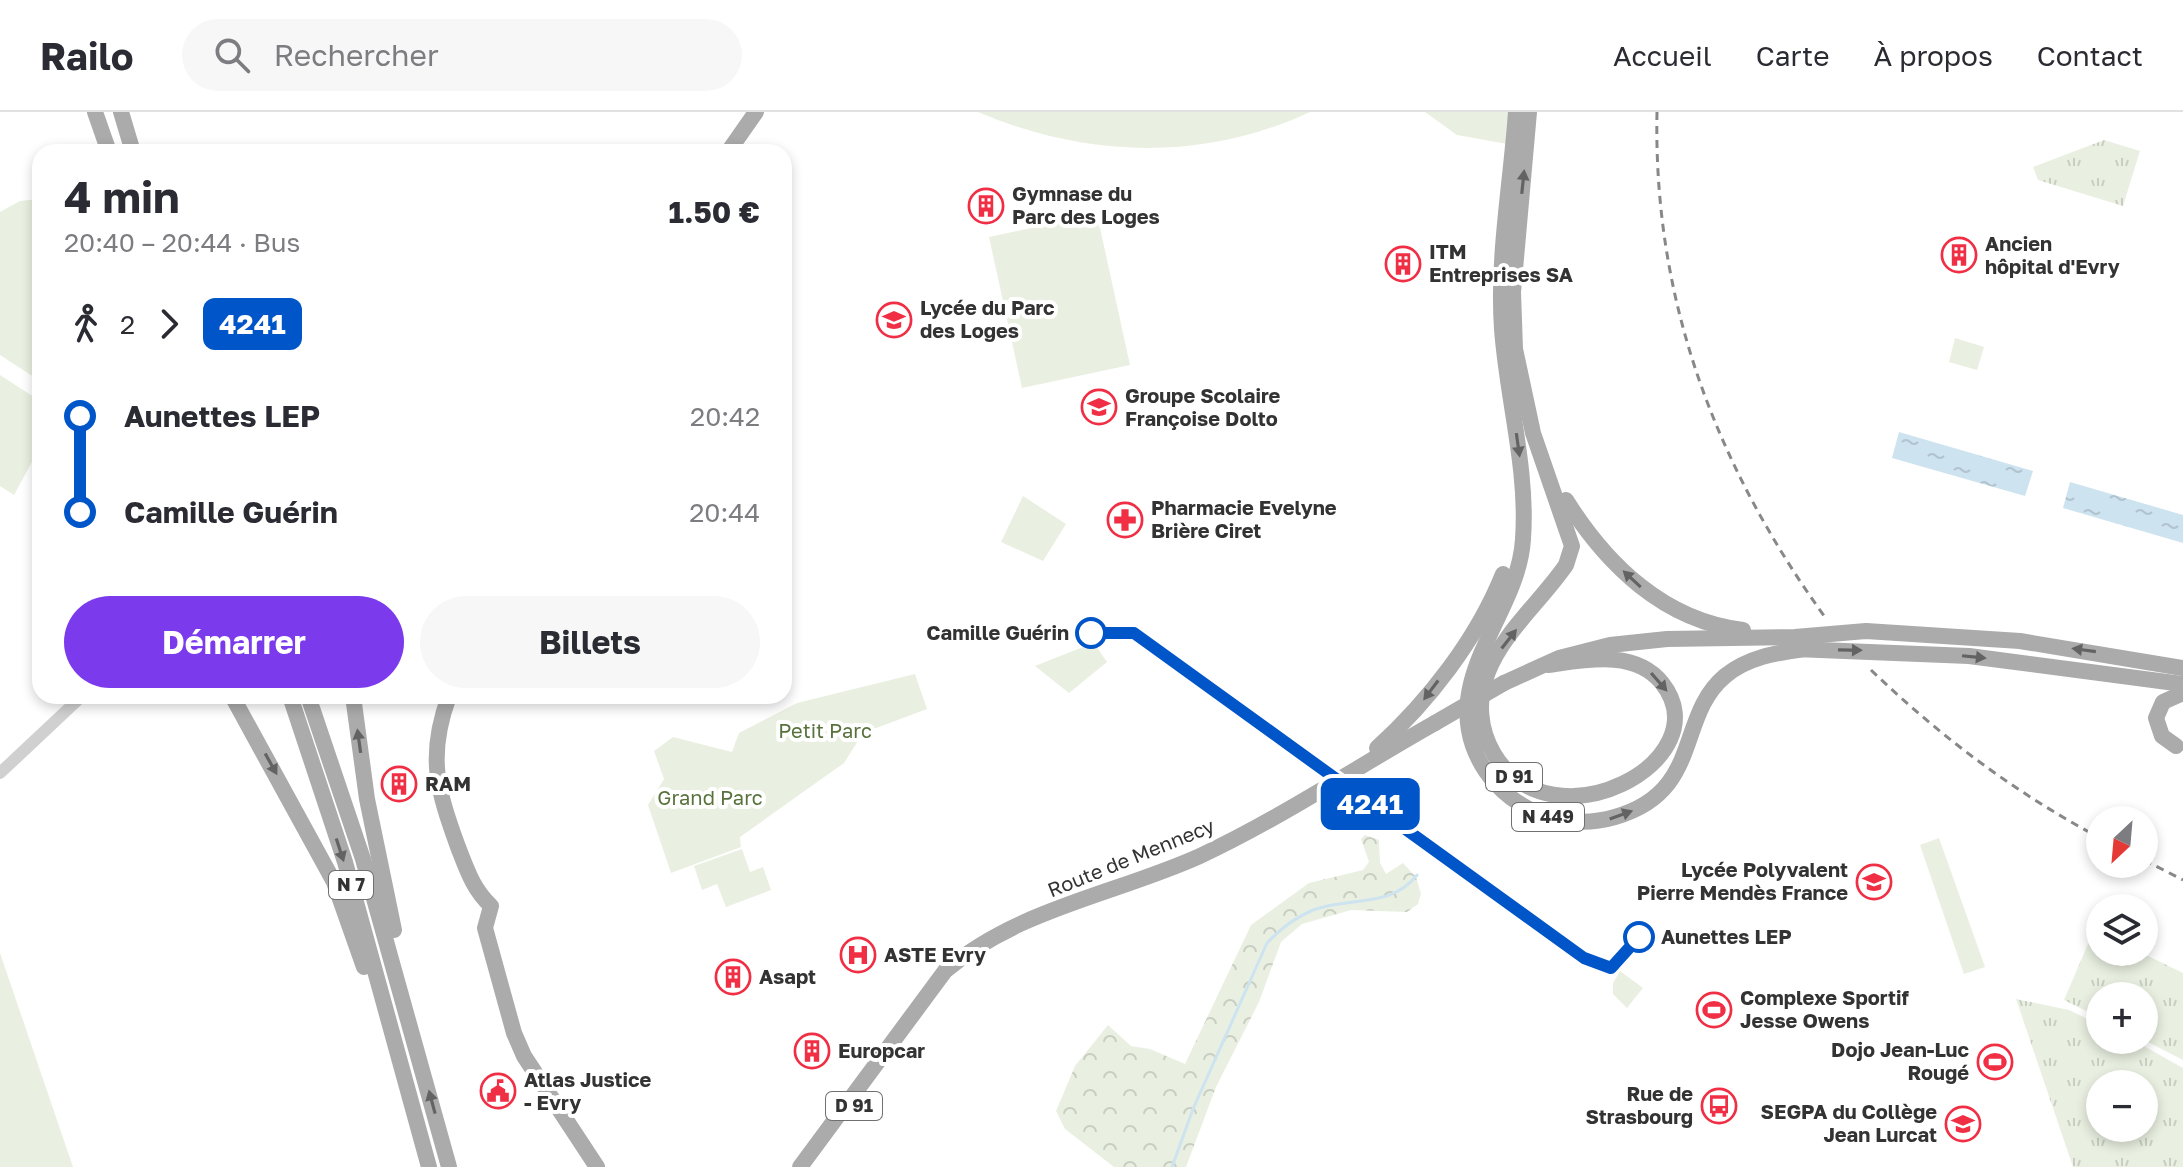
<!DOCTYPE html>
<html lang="fr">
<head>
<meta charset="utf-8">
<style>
  :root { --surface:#fff; --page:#f7f7f7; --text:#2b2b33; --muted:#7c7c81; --line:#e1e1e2; --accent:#7c3aed }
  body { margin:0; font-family:"Golos Text",sans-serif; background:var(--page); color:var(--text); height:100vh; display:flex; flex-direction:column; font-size:30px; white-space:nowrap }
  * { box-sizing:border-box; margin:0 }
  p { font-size:26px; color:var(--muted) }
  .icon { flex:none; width:44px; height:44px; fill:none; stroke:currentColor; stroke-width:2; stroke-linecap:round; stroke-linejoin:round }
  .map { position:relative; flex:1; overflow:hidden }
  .side { position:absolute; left:32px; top:32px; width:760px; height:560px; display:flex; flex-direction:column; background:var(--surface); border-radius:24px; box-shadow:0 4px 12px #0003 }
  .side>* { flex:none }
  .badge { padding:0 16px; border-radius:12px; font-size:28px; line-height:52px }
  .needle { width:52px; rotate:206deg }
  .fabs { position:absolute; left:2086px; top:694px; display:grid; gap:16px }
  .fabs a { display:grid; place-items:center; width:72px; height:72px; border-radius:50%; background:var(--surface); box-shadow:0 4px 12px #0003; font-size:40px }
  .map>.badge { position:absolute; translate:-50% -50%; box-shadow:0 0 0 4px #fff }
  .legs { display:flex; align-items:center; gap:12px; height:88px; padding:0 32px; font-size:26px }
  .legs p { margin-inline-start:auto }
  .head { display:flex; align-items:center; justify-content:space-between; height:136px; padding:0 32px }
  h1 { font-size:44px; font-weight:700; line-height:60px }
  .primary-button { display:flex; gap:16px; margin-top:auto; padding:16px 32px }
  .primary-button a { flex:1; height:92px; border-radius:48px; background:var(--accent); color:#fff; font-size:32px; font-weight:700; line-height:92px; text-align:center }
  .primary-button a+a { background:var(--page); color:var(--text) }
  ul { padding:0 32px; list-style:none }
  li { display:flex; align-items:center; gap:28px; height:96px; font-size:30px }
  li i { display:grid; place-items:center; width:12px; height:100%; margin:0 10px; background:currentColor }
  li i::after { content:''; width:20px; height:20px; margin:-10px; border:6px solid; border-radius:50%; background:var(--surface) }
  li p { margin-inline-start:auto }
  li:first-child i { background:linear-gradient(#0000 50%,currentColor 0) }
  li:last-child i { background:linear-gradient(currentColor 50%,#0000 0) }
  header { display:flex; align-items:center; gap:48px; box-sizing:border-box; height:112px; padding:0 40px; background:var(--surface); border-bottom:2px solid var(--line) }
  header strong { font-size:38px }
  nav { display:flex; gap:44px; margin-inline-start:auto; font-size:28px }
  .search { width:560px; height:72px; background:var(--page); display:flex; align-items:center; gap:20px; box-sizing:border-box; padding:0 28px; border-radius:44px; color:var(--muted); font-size:30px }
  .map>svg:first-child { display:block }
</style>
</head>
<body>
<header>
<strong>Railo</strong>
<div class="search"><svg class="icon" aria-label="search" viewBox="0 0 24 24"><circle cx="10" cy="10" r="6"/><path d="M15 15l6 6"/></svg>Rechercher</div>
<nav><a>Accueil</a><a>Carte</a><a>À propos</a><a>Contact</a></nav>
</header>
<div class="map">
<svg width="2183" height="1055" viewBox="0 0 2183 1055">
  <defs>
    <pattern id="grass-tufts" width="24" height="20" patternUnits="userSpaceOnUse" patternTransform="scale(2)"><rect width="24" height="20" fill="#e9f0e1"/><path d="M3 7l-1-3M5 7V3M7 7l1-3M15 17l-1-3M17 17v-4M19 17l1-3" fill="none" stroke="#c8cec2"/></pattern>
    <pattern id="forest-crowns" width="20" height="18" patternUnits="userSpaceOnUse" patternTransform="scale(2)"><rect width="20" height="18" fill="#e9f0e1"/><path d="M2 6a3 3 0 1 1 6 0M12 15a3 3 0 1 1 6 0" fill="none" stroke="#c8cec2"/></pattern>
    <pattern id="water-ripples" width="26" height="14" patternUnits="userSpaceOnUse" patternTransform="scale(2)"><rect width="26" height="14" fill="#cde3f0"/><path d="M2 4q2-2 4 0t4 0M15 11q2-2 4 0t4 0" fill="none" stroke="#b0c3ce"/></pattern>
  </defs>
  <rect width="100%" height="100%" fill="#fff"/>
  <g fill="url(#grass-tufts)" fill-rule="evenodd">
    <path d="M2104,28L2140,39L2123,94L2038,68L2033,55Z"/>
    <path d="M2091,825L2100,829V840H2140L2183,861V948L2144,928V884H2100V906L2064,888Z"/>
    <path d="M2016,887L2069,898L2100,913V928H2133L2183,956V1055H2073ZM2100,972H2144V1016H2100Z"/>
  </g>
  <path fill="url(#forest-crowns)" d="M1365,723L1379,728L1380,751L1386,762L1403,751L1416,765L1421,782L1418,792L1407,800L1351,798L1302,812L1281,830L1259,890L1216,975L1186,1055H1114L1065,1017L1056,999L1075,954L1108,913L1131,934L1150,937L1185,952L1251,813L1309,771L1363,758L1369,750L1361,727Z"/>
  <g fill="#e9f0e1">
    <path d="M978,0H1310C1203,50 1086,46 978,0Z"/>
    <path d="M1425,0H1516L1513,33L1457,23Z"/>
    <path d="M40,87V269L0,243V100L20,89Z"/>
    <path d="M1097,102L1130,253L1022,276L989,125Z"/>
    <path d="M1955,226L1984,235L1977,258L1949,250Z"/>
    <path d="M0,263L40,289V335L14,383L0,374Z"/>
    <path d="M1023,384L1066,412L1043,449L1001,430Z"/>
    <path d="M1088,533L1096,534L1107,550L1069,581L1035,554Z"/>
    <path d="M915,562L927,597L863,621L844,651L740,725L741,735L671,761L648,693L664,667L654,639L673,625L732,640L739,621L797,591Z"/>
    <path d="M1939,726L1985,855L1964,862L1920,733Z"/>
    <path d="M742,737L750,760L763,755L771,778L726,795L717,772L702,778L694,754Z"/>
    <path d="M0,841L73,1055H0Z"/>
    <path d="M1620,859L1643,876L1627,896L1613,882V871Z"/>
  </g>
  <g fill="url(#water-ripples)">
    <path d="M1899,320L2033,359L2025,384L1892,346Z"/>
    <path d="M2070,370L2183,403V431L2063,396Z"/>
  </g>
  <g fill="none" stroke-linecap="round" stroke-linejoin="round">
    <path stroke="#cde3f0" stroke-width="3" d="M1172,1055L1193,997L1267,831C1281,816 1294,806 1313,798C1350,784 1390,797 1417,763"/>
    <path stroke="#d0d0d0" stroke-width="12" d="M0,661L82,584"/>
    <g stroke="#ababab" stroke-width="16">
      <path d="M95,0L109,40"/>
      <path d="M121,0L133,40"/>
      <path d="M1516,0C1511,72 1497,145 1502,217C1507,287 1528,356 1523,427C1519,499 1447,558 1473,634C1494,692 1557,722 1615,705C1703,680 1676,605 1725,564C1748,545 1776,541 1804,537"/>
      <path d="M1529,0L1513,180L1515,237L1533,321L1572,434L1566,453C1542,488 1503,521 1488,560C1477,587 1479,617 1494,642C1552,739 1723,648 1662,571C1635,537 1585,548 1548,553"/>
      <path d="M728,40L756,0"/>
      <path d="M1566,388C1606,452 1664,509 1743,518"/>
      <path d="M1795,537L1969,544L2183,572"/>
      <path d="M1504,571L1559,546L1610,533L1667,527L1795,525L1866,519L2020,529L2183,556"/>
      <path d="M232,584L334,770L364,855"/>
      <path d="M290,584L345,750L429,1055"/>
      <path d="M308,584L363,747L449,1055"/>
      <path d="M353,584L367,687L394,818"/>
      <path d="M449,584C427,644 437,677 458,735C467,758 473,777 491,794L485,816L514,921L524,944L597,1055"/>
      <path d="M2176,634L2162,624L2156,606L2163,590L2183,581"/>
      <path d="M1377,636C1428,590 1477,527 1503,462"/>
      <path d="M800,1055L945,859C1017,797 1116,782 1200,744C1281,706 1357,655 1435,611"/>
    </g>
    <g stroke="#888" stroke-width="3" stroke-dasharray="8 6" stroke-linecap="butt">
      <path d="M1657,0C1653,190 1717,356 1827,508"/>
      <path d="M1871,558C1941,625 2014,680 2100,726"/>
      <path d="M2144,748L2183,768"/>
    </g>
    <path stroke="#ababab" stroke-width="16" d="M1435,611L1504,571"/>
  </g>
  <defs><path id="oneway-solid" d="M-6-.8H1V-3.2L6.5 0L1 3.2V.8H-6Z" transform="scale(2)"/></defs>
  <g fill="#636363">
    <use href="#oneway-solid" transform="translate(1523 70) rotate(-84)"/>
    <use href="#oneway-solid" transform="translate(1518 333) rotate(82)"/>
    <use href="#oneway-solid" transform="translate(1632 467) rotate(-137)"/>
    <use href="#oneway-solid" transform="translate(1509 527) rotate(-52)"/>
    <use href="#oneway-solid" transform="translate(1850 538) rotate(1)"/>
    <use href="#oneway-solid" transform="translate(2084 538) rotate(-172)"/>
    <use href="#oneway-solid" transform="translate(1974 545) rotate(6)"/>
    <use href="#oneway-solid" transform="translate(1659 570) rotate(49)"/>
    <use href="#oneway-solid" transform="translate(1431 578) rotate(127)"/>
    <use href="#oneway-solid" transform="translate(359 629) rotate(-98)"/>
    <use href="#oneway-solid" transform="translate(271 652) rotate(61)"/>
    <use href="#oneway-solid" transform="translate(1621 703) rotate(-20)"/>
    <use href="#oneway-solid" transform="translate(340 738) rotate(72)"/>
    <use href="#oneway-solid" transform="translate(432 990) rotate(-105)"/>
  </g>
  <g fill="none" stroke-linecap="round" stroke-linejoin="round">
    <g stroke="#fff" stroke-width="18">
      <path id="line-1" d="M1091,521H1134L1584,846L1611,856L1639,825"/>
    </g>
    <use href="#line-1" stroke="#0055c8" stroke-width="12"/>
  </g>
  <defs>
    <g id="building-ring" transform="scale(1.8)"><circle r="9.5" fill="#fff" stroke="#f02e44" stroke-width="1.5"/><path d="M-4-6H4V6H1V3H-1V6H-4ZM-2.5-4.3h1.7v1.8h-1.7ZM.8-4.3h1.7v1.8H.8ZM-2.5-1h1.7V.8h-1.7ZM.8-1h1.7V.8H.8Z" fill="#f02e44"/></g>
    <g id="school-ring" transform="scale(1.8)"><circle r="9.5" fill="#fff" stroke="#f02e44" stroke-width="1.5"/><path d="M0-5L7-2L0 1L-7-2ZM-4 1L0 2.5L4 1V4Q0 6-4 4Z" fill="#f02e44"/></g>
    <g id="pharmacy-ring" transform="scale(1.8)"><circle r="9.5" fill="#fff" stroke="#f02e44" stroke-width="1.5"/><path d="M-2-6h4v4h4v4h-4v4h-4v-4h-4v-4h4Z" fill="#f02e44"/></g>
    <g id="hospital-ring" transform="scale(1.8)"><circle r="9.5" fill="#fff" stroke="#f02e44" stroke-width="1.5"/><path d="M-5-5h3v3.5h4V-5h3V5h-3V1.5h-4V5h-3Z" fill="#f02e44"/></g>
    <g id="stadium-ring" transform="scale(1.8)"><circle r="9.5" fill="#fff" stroke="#f02e44" stroke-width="1.5"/><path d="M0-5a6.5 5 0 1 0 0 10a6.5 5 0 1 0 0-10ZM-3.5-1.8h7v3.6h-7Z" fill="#f02e44"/></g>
    <g id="civic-ring" transform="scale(1.8)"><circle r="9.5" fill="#fff" stroke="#f02e44" stroke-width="1.5"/><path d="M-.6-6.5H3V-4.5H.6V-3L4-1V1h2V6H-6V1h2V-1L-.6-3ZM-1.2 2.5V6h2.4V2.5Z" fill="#f02e44"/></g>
    <g id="bus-ring" transform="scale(1.8)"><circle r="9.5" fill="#fff" stroke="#f02e44" stroke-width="1.5"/><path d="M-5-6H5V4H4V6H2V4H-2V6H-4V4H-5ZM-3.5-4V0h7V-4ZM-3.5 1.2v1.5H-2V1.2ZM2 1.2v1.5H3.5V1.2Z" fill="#f02e44"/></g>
  </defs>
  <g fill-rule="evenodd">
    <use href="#building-ring" x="986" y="94"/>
    <use href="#building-ring" x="1959" y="143"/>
    <use href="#building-ring" x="1403" y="152"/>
    <use href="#school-ring" x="894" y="208"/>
    <use href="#school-ring" x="1099" y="295"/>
    <use href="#pharmacy-ring" x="1125" y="408"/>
    <use href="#building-ring" x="399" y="672"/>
    <use href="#school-ring" x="1874" y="770"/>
    <use href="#hospital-ring" x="858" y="843"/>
    <use href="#building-ring" x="733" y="865"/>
    <use href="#stadium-ring" x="1714" y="898"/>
    <use href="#building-ring" x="812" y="939"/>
    <use href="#stadium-ring" x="1995" y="950"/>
    <use href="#civic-ring" x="498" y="979"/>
    <use href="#bus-ring" x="1719" y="994"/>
    <use href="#school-ring" x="1963" y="1012"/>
  </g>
  <g fill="#fff" stroke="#0055c8" stroke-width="4">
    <circle cx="1091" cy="521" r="14"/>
    <circle cx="1639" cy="825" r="14"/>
  </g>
  <g text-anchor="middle" stroke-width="8" stroke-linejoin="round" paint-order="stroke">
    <g fill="#fff" stroke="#707070" stroke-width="2">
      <rect x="1486" y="651" width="56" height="28" rx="6"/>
      <rect x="1512" y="691" width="72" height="28" rx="6"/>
      <rect x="329" y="759" width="44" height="28" rx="6"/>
      <rect x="826" y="980" width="56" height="28" rx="6"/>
    </g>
    <g font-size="18" font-weight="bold" fill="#333">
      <text x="1514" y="671">D 91</text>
      <text x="1548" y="711">N 449</text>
      <text x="351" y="779">N 7</text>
      <text x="854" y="1000">D 91</text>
    </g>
    <g font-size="20" font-weight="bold" fill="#333" stroke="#fff" text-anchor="start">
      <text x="1012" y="89">Gymnase du<tspan x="1012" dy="23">Parc des Loges</tspan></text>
      <text x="1985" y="139">Ancien<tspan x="1985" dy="23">hôpital d'Evry</tspan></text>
      <text x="1429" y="147">ITM<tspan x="1429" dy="23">Entreprises SA</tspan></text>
      <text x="920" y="203">Lycée du Parc<tspan x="920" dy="23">des Loges</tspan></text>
      <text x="1125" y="291">Groupe Scolaire<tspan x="1125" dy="23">Françoise Dolto</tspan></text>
      <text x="1151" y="403">Pharmacie Evelyne<tspan x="1151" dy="23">Brière Ciret</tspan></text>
      <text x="425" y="679">RAM</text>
      <text x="1848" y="765" text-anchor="end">Lycée Polyvalent<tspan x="1848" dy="23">Pierre Mendès France</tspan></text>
      <text x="884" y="850">ASTE Evry</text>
      <text x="759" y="872">Asapt</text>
      <text x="1740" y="893">Complexe Sportif<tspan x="1740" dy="23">Jesse Owens</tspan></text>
      <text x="1969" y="945" text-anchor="end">Dojo Jean-Luc<tspan x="1969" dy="23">Rougé</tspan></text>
      <text x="838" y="946">Europcar</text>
      <text x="524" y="975">Atlas Justice<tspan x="524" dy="23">- Evry</tspan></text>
      <text x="1693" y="989" text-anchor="end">Rue de<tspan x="1693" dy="23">Strasbourg</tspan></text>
      <text x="1937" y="1007" text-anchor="end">SEGPA du Collège<tspan x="1937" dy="23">Jean Lurcat</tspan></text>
    </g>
    <g font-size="20" font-weight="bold" fill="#333" stroke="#fff" text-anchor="end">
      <text x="1069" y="528">Camille Guérin</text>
      <text x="1661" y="832" text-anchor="start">Aunettes LEP</text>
    </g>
    <g font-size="20" fill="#58723c" stroke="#fff">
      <text x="825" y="626">Petit Parc</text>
      <text x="710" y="693">Grand Parc</text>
    </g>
    <g font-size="20" fill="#333" stroke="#fff">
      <text transform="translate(1131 746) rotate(-22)" y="7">Route de Mennecy</text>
    </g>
  </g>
</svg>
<div class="fabs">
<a><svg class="needle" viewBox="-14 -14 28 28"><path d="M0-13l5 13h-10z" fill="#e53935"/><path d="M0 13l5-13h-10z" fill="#7c7c81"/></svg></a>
<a><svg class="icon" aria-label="layers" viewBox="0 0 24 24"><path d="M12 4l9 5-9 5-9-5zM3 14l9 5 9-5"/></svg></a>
<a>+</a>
<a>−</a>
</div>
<b class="badge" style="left:1370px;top:692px;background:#0055c8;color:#fff">4241</b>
<section class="side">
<div class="head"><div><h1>4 min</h1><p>20:40 – 20:44 · Bus</p></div><b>1.50 €</b></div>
<div class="legs"><svg class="icon" aria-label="walk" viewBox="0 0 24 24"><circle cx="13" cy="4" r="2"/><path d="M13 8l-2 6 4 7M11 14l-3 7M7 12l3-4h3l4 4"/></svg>2<svg class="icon" aria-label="forward" viewBox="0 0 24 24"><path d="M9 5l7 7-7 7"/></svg><b class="badge" style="background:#0055c8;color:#fff">4241</b></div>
<ul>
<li><i style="color:#0055c8"></i><b>Aunettes LEP</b><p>20:42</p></li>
<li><i style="color:#0055c8"></i><b>Camille Guérin</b><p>20:44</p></li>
</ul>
<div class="primary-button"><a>Démarrer</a><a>Billets</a></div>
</section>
</div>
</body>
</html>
